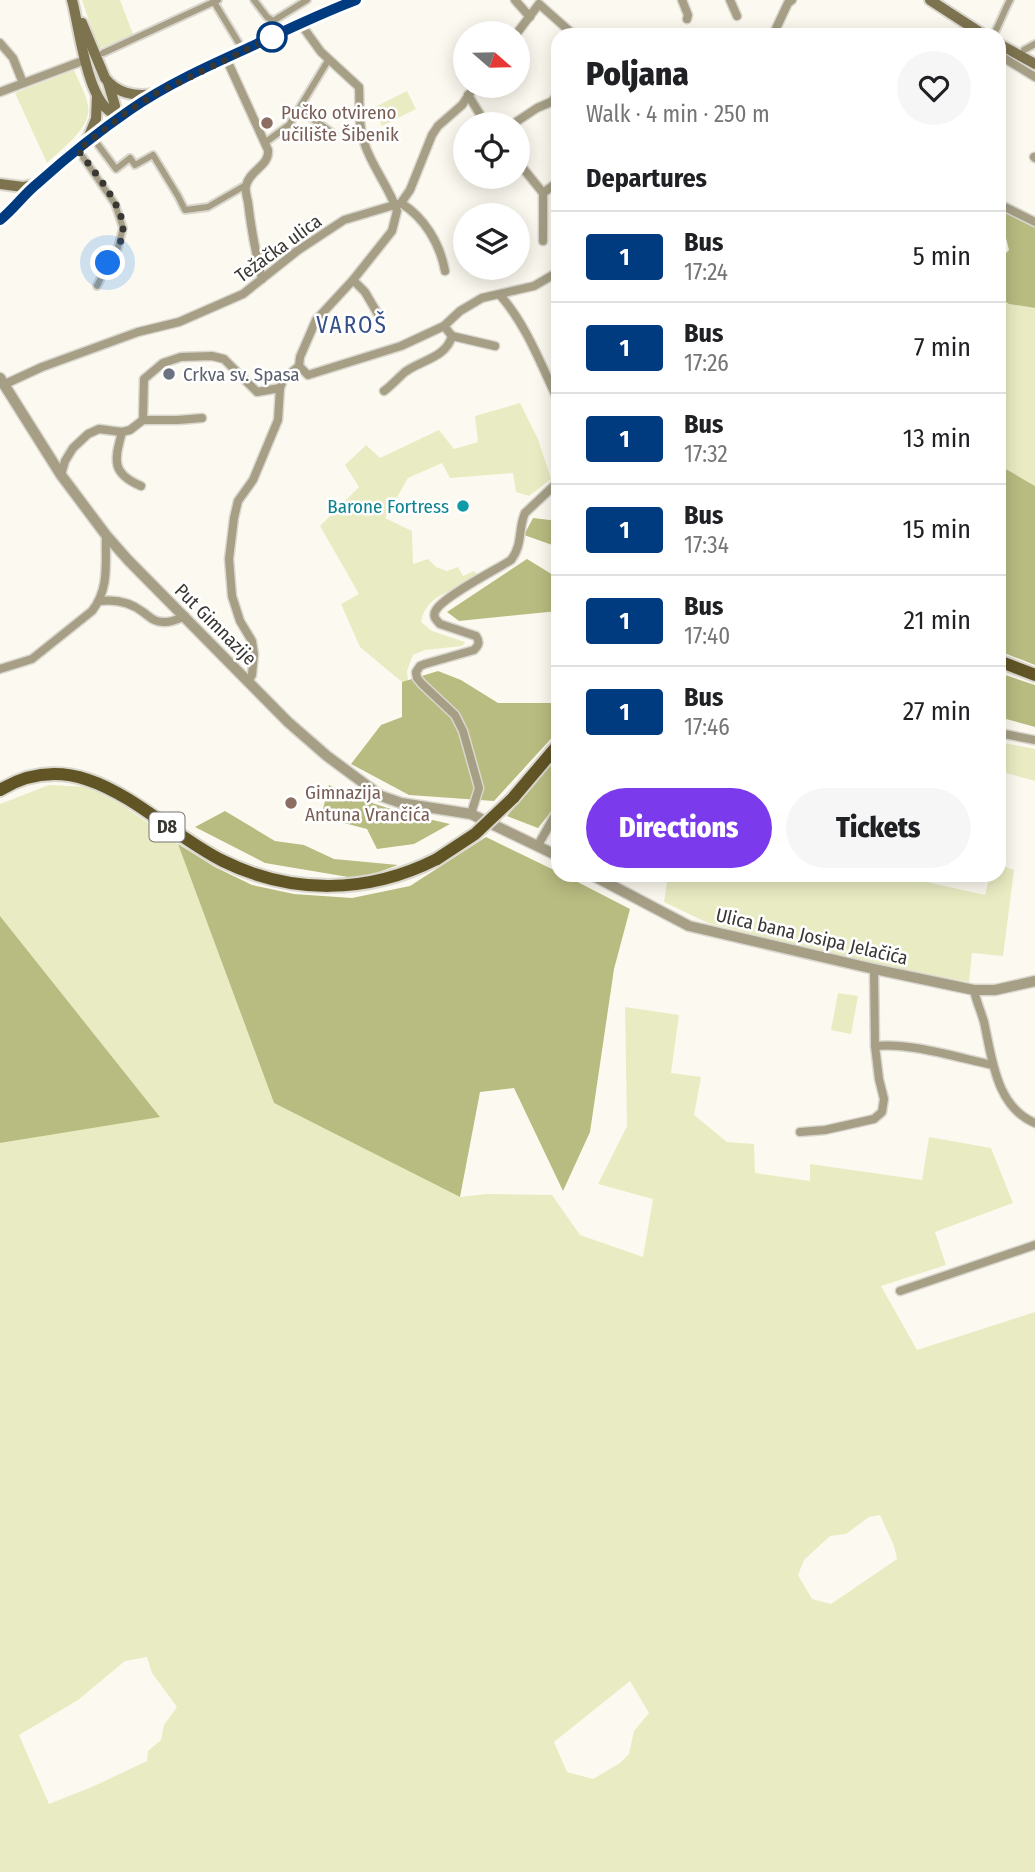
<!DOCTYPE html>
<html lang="en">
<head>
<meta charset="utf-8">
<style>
  :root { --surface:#fff; --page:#f6f6f6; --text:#202124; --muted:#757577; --line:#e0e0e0; --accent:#7c3aed }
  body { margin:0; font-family:"Fira Sans Condensed",sans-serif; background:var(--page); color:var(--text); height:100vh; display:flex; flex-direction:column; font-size:26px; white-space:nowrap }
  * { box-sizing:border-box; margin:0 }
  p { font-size:23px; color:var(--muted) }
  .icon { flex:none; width:38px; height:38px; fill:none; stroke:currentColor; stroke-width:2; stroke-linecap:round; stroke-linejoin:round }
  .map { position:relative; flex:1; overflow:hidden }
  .drawer { position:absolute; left:551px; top:28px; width:455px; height:854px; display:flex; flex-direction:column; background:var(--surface); border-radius:21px; box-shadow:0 4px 18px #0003 }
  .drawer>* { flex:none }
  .badge { padding:0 14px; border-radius:5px; font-size:24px; line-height:46px }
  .needle { width:46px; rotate:110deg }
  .buttons { position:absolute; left:453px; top:21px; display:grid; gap:14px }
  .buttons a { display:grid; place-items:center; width:77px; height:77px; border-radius:50%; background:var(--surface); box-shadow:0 4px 18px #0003; font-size:35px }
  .you { position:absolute; width:35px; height:35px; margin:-18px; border:5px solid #fff; border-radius:50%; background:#1a73e8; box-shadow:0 0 0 10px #1a73e833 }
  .map>.badge { position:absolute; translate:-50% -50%; box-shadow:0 0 0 4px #fff }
  h2 { padding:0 35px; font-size:26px; line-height:63px }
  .round { display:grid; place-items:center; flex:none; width:74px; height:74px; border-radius:37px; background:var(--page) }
  .overview { display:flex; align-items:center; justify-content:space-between; height:119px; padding:0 35px }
  h1 { font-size:33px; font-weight:800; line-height:52px }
  .cta { display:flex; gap:14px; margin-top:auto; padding:14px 35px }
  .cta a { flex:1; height:80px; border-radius:42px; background:var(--accent); color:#fff; font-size:28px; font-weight:800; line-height:80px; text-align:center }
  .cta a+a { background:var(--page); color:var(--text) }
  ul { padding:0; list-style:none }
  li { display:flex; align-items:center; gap:21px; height:91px; padding:0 35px; border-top:2px solid var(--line) }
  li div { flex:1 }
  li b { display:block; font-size:26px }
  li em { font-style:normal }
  li .badge { min-width:77px; font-weight:700; text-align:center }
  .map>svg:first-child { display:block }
</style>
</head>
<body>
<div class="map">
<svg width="1035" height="1872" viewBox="0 0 1035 1872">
  <rect width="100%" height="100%" fill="#fcfaf0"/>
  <g fill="#e9ecc2" fill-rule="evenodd">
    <path d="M82,0H120L133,34L101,48L98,47Z"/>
    <path d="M74,70C79,82 86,94 88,106C92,128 61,149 47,163L15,93Z"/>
    <path d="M407,91L416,109L382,126L373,108Z"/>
    <path d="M999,297L1009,304L1035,308V486L999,465Z"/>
    <path d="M520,403L538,439L551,479L529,496L516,492L513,473L450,478L442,463L408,478L385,518L412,531L413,564L428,559L436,567L447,571L458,567L463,576L474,571L478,575C457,593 427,591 421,622L432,631L465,642L462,646L425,650L413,655L407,671L408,681L402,682L360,647L341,604L359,594L320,526L359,487L345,465L366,445L380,458L439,430L454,449L478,442L475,416Z"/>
    <path d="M999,742L1035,749V781L999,771Z"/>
    <path d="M49,785L90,787L122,805L178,844L274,1103L460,1197L486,1194L552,1195L580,1235L643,1257L653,1199L598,1184L627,1126L625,1007L679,1015L671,1073L701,1077L694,1115L727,1142L754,1144L755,1173L810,1181V1164L922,1180L929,1137L991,1148L1013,1203L935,1232L946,1265L881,1286L917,1350L1035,1312V1872H0V1143L159,1116L0,916V804ZM880,1515L894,1546L897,1559L831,1604L812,1599L798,1575L804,1560L830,1536L846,1534L869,1517ZM147,1657L152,1673L177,1707L164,1725L161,1740L148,1751L147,1761L94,1786L49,1804L19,1735L78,1700L125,1661ZM630,1681L649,1713L634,1731L629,1754L620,1763L593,1779L567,1772L554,1742Z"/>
    <path d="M999,865L1014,870L1003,956L972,953L969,982L877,965L708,923L664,902L668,875H895L985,895L990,875H999Z"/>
    <path d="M838,993L858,996L851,1034L831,1030Z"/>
  </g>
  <g fill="#b9bc81">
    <path d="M999,210L1035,227V308L1009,304L999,297V260L1009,250Z"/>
    <path d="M999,465L1035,486V665L999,651Z"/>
    <path d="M533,518L558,521V547L524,535Z"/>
    <path d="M527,559L558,578V611L459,621L447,612Z"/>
    <path d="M438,671L461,680L498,703H558V731L494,801L409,795L351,764L381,725L402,717V682Z"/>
    <path d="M999,673L1035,685V727L999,717Z"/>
    <path d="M558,756V803L538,828L507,816Z"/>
    <path d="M329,785C366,804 410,815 450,824L414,844L377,849L367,829L321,817Z"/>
    <path d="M225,811L275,841L304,845L334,859L398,865L360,879L265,863L195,827Z"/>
    <path d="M486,837L558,872V875H564L630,909L614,969L590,1132L563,1191L514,1088L480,1092L460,1197L274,1103L178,844L215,867L252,885L294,894L352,898L410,886Z"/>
    <path d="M0,916L160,1117L0,1143Z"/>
  </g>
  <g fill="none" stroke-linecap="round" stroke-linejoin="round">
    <g stroke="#d9d7ce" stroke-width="10">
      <g id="pedestrian">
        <path d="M254,0L267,17L273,21L307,0"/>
        <path d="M214,2L240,45"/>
        <path d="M994,34C1000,23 1004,11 1010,0"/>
        <path d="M1024,50L1035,44"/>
        <path d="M103,53L218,0"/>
        <path d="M299,109L334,134"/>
        <path d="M93,138L116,169L130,158L135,165L153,155L178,196L185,210L208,207L246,185"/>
        <path d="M266,142L289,125L329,59"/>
        <path d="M78,150L115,204L123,228L117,251L108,263L97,286"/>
      </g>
    </g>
    <g stroke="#d9d7ce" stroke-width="11">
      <g id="minor">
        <path d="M515,0L530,17"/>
        <path d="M682,0L688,15L687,19"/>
        <path d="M730,0L737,16"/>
        <path d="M517,33L539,4L574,35"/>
        <path d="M773,35L788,3L792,0"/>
        <path d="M0,43L13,58L23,83"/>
        <path d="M999,55L1035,77"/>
        <path d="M226,58L268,150C270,166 249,170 246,186C245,190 247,198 248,202C251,229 256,254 262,279"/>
        <path d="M0,92L85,60"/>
        <path d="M468,95L486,124"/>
        <path d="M513,124L537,108L551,102L558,95"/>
        <path d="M1034,157L1035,158"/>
        <path d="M518,162L543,193V241"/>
        <path d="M543,193L558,182"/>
        <path d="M401,203C425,218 440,244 445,271"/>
        <path d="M999,204L1035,222"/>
        <path d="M353,280L365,292L379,316"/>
        <path d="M500,295C527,326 540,363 558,400"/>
        <path d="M444,326L452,336L495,346"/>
        <path d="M299,366L308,375L401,346L444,326L460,311L482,298L534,286L558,272"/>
        <path d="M3,385L42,367L138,332L179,322L243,294L297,251L344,220L401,203L410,190L432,135L438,126L462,105L475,86"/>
        <path d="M384,391C392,385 398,378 405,372C421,360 446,358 452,336"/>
        <path d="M143,420L144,379L163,363L181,357L212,356L224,359L257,392L280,388"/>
        <path d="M122,432C115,459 110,473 141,486"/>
        <path d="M61,475L65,461L73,448L88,434L99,429L122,432L130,430L143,420H178L202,418"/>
        <path d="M100,601C116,599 130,602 143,612C150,617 154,622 163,622C171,623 178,619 185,616"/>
        <path d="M0,669L32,659L92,611C110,588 105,563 106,535"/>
        <path d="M248,681L252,675L254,654L252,641L240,621L232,596L229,559L234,518L238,501L253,480L278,420L280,388L283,380L299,366L300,357L316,320L353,280L392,231L397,211C389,186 371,166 364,142C358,125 360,105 359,87L321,52L300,23"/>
        <path d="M999,733L1035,740"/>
        <path d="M471,814L479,788L463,731L455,715L422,684L417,678L416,672L420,666L425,664L474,650C479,645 480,642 476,636L440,624C436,620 432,616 436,610C444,596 496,570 511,560C523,545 518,528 525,513L558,482"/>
        <path d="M538,845L558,810"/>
        <path d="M974,990C976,1001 981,1011 984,1022C992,1058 996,1107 1035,1123"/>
        <path d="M875,1046C909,1042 959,1058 993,1065"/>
        <path d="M800,1132L825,1130L874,1119L882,1112L884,1099L879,1079L875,1046L874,969"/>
        <path d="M900,1291L1035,1245"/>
      </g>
    </g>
    <g stroke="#d9d7ce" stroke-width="13">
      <g id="tertiary">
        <path d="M0,378L61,475L106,535L128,560L288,722L327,756L381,796L401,803L471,814L558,856"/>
        <path d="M592,875L689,926L874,969L974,990H995L1035,981"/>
      </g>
    </g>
    <g stroke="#d9d7ce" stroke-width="14">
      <g id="secondary">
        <path d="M72,0C79,23 88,122 124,114"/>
        <path d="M930,0L984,35"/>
        <path d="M82,23L105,78C116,93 135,97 153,94"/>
        <path d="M999,44L1035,64"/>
        <path d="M108,82L115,106L114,118"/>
        <path d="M87,141L96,119L97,96"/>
        <path d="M0,184L23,187L36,184"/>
        <path d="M0,220C14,209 24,194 38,183C66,158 96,135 126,113C163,86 207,67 248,48C284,31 319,14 356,0"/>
      </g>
    </g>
    <g stroke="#d9d7ce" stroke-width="16">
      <g id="primary">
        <path d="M999,661L1035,675"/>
        <path d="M0,790C86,738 152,826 223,861C292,895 368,894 437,859"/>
        <path d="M513,798L558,745"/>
      </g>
    </g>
    <use href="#pedestrian" stroke="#a69f86" stroke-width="6"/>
    <use href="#minor" stroke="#a69f86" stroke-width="8"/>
    <use href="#tertiary" stroke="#a69f86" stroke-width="10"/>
    <use href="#secondary" stroke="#7e734f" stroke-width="10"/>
    <use href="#primary" stroke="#615526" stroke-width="12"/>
    <g stroke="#d9d7ce" stroke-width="16" stroke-linecap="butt">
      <path id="primary-bridge" d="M437,859L475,834L513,798"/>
    </g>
    <use href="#primary-bridge" stroke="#615526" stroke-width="12"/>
  </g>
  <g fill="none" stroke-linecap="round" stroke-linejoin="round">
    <g stroke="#fff" stroke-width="16">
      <path id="line" d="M0,220C14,209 24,194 38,183C67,157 98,132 130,110C166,85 208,66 248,48C284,31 319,14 356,0"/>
    </g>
    <use href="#line" stroke="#003b80" stroke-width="10"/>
    <path stroke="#383733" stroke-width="7" stroke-dasharray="0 12.6" d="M108,263C116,253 123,241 123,227C122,204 92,169 78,150L128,111L157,93L272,37"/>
  </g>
  <circle fill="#fff" stroke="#003b80" stroke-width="3.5" cx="272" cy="37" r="14"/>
  <g fill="#8d6e63" stroke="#fff" stroke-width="2.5">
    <circle cx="267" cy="123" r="7"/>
    <circle cx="291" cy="803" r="7"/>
  </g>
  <circle fill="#6b7280" stroke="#fff" stroke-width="2.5" cx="169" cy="374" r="7"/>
  <circle fill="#0f9aa8" stroke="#fff" stroke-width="2.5" cx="463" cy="506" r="7"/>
  <g text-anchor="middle" stroke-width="5" stroke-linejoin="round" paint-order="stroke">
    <rect fill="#fff" stroke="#747370" stroke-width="2" x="149.5" y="812.5" width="35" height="29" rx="5"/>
    <g font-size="18" font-weight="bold" fill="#383733">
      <text x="167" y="833">D8</text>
    </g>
    <g font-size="19" fill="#785e54" stroke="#fff" text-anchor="start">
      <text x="281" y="119">Pučko otvireno<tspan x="281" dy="22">učilište Šibenik</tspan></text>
      <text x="305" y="799">Gimnazija<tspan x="305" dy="22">Antuna Vrančića</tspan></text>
    </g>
    <g font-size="19" fill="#383733" stroke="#fff">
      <text transform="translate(278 248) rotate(-36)" y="7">Težačka ulica</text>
      <text transform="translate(216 624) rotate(45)" y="7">Put Gimnazije</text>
      <text transform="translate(812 936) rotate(13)" y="7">Ulica bana Josipa Jelačića</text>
    </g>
    <g font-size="19" fill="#5b616d" stroke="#fff" text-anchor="start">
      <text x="183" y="381">Crkva sv. Spasa</text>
    </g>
    <g font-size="19" fill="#0d838f" stroke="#fff" text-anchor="end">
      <text x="449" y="513">Barone Fortress</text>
    </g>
    <g font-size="23" letter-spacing="2" fill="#354f89" stroke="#fff">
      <text x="352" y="333">VAROŠ</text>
    </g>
  </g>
</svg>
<div class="buttons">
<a><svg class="needle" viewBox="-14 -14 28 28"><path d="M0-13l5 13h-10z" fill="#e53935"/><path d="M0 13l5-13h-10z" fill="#757577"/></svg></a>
<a><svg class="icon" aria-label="locate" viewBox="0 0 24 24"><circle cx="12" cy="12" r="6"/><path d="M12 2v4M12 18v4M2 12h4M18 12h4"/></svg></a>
<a><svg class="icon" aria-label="layers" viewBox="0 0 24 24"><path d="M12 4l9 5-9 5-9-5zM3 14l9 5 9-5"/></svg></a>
</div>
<div class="you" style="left:108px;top:263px"></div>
<section class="drawer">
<div class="overview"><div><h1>Poljana</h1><p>Walk · 4 min · 250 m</p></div><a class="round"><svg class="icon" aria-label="heart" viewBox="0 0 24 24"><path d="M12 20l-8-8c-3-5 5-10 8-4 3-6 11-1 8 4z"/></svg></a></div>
<h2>Departures</h2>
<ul>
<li><span class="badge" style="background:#003b80;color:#fff">1</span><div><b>Bus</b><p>17:24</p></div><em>5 min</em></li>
<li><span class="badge" style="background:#003b80;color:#fff">1</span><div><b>Bus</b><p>17:26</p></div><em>7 min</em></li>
<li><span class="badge" style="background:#003b80;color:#fff">1</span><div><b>Bus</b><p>17:32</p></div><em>13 min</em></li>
<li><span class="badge" style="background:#003b80;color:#fff">1</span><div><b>Bus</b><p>17:34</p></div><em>15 min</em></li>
<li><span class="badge" style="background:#003b80;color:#fff">1</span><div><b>Bus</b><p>17:40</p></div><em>21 min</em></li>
<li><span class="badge" style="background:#003b80;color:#fff">1</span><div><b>Bus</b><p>17:46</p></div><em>27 min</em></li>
</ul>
<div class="cta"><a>Directions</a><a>Tickets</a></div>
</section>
</div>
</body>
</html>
